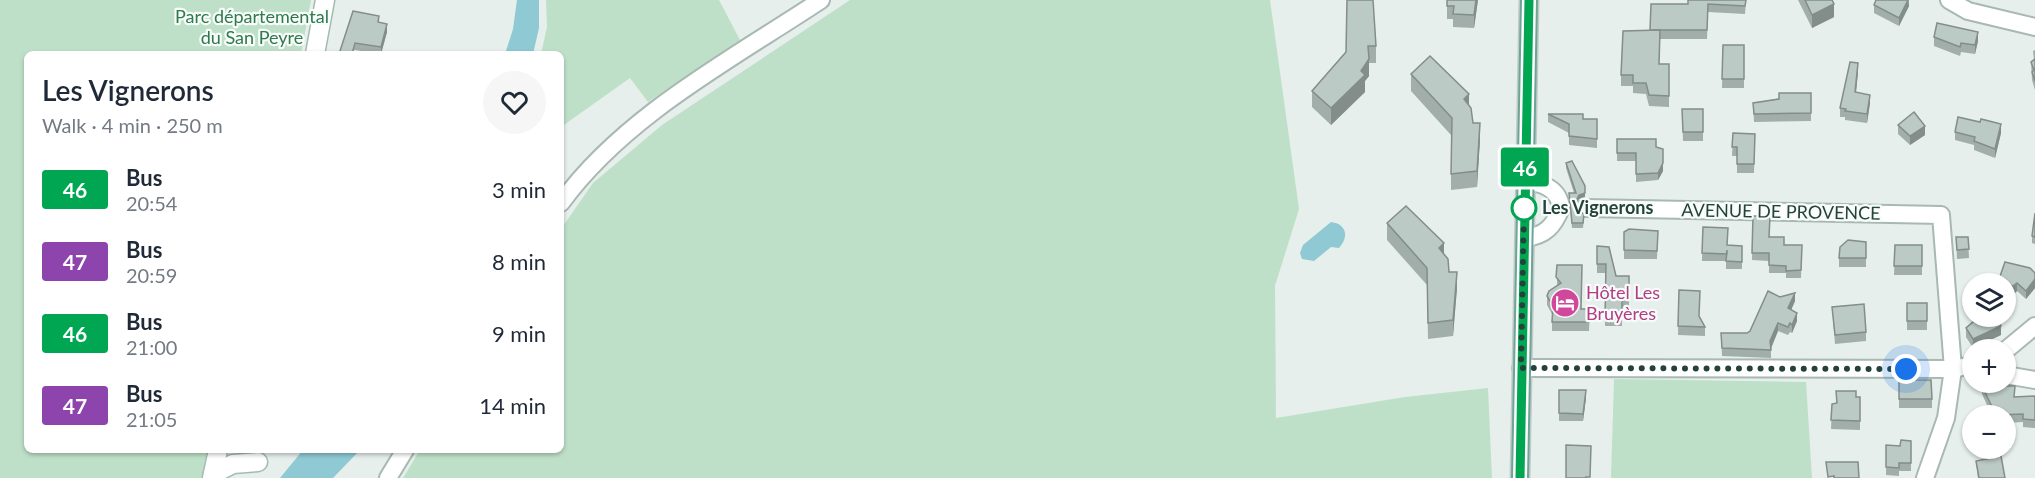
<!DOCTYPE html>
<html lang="en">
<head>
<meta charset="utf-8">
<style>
  :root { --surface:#fff; --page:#f6f6f7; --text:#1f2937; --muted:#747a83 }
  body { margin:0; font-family:Lato,sans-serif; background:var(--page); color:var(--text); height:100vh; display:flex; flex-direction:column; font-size:22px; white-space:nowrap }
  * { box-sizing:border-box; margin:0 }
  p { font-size:20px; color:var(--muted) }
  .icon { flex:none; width:33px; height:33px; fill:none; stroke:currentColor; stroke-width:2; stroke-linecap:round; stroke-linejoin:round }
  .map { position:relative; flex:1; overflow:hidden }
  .panel { position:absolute; left:24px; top:51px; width:540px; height:402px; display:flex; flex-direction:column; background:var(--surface); border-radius:9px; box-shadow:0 2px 4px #0004 }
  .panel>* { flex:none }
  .badge { padding:0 12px; border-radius:4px; font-size:21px; line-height:39px }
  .tools { position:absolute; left:1962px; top:273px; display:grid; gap:12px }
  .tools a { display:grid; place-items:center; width:54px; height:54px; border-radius:50%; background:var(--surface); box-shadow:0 2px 4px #0004; font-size:30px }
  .you { position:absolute; width:30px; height:30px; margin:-15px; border:4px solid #fff; border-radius:50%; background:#1a73e8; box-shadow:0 0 0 9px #1a73e833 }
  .map>.badge { position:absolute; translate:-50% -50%; box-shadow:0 0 0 3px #fff }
  .round { display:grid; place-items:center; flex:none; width:63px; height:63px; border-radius:32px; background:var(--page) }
  .head { display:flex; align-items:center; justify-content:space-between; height:102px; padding:0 18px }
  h1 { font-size:28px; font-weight:600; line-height:45px }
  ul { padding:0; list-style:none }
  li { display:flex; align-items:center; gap:18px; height:72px; padding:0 18px }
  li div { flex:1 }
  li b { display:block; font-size:22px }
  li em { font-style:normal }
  li .badge { min-width:66px; font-weight:700; text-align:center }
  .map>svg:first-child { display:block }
</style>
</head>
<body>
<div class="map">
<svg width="2035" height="478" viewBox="0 0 2035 478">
  <rect width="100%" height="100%" fill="#e6efeb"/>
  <g fill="#bfe0c8">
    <path d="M0,0H311L301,54H27V450H215L206,478H0Z"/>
    <path d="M546,0H719L740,40L648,102L630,78L561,127V54H541L547,27Z"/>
    <path d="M850,0H1270L1299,209L1275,286L1276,418L1405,397L1488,388L1492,478H403L420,450H561V229L593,183L662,125Z"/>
    <path d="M1614,379L1806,382L1812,478H1611Z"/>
  </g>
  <g fill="#8ec9d4">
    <path d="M517,0H539V28L533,54H505L513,29Z"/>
    <path d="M1331,222C1347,224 1349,237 1339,248L1331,247L1314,261L1302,259L1300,253L1303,245Z"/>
    <path d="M303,450H360L333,478H280Z"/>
  </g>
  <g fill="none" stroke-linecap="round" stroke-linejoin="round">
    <g stroke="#a8b8b2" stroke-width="20">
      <g id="street">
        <path d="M1949,0L1968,11L2035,27"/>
        <path d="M1524,181C1542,183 1559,188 1561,208C1554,226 1545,236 1525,238"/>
        <path d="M561,203C624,116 732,59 821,0"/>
        <path d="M1585,208L1941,215L1953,369L1946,418L1925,478"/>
        <path d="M2006,350L2035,326"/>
        <path d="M1521,368L1953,369L1972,365"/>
        <path d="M2006,375L2035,380"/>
        <path d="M388,478L405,450"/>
      </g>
    </g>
    <g stroke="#a4bbb3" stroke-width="21">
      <g id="secondary">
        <path d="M315,54L325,0"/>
        <path d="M213,474L233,464L258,462"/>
        <path d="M212,478L218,450"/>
      </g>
    </g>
    <g stroke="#c2cac8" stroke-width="21">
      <path id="primary" d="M1520,478L1529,0"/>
    </g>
    <use href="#street" stroke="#fff" stroke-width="16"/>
    <use href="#secondary" stroke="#fff" stroke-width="18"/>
    <use href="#primary" stroke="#6aa596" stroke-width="18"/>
  </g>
  <g fill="#a1aea9">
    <path d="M1347,0L1376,46V63H1369V76L1365,81V92L1331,125L1312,107V91L1346,52Z"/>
    <path d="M1447,0H1478L1474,28L1453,27V19H1447Z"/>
    <path d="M1746,0L1745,14L1708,12L1707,39H1660L1659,64H1669V107L1649,106L1646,94L1633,93V86H1621V75L1650,30L1688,4Z"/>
    <path d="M1798,0H1832L1834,17L1812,28Z"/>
    <path d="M1909,0V6L1899,26L1874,13V5Z"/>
    <path d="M379,23L387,32L381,54L355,50L339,54Z"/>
    <path d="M1934,37L1978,41L1975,54L1961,52L1960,56L1934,46Z"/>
    <path d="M1723,45H1744V88H1722Z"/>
    <path d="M2035,50V90L2032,80L2031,62L2034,60L2033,51Z"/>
    <path d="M1858,72L1856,93L1870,103L1867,123L1845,120V117H1840V108Z"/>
    <path d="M1411,74L1469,106L1473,123L1480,139L1477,187L1451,190V135L1411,91Z"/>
    <path d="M1811,93V121L1754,122L1753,103Z"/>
    <path d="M1682,109H1703V141H1683Z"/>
    <path d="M1548,114L1583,119H1597V148L1569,145V133L1548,122Z"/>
    <path d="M1898,125L1925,135L1910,145L1898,134Z"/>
    <path d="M1955,132L2001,133L1995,158L1974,150V145L1955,140Z"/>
    <path d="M1733,133L1755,134L1754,173H1737V156H1732Z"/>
    <path d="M1617,139L1656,147L1663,171L1658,180L1636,182V161H1617Z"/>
    <path d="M1566,163L1585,197L1579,199L1575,206L1576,209L1584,218L1583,228H1572L1569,193H1574L1566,168Z"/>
    <path d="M2035,213V244L2032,243V236Z"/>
    <path d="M1753,216L1769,237L1784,245H1802L1801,278H1786V273H1769V261L1752,260Z"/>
    <path d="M1387,223L1444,255L1449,272L1457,288L1453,336L1428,339L1427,285L1387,240Z"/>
    <path d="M1703,227L1727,245L1742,246V269H1726V261H1702Z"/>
    <path d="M1658,231L1657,259H1624V232Z"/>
    <path d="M1956,237H1968L1969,258L1957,259Z"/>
    <path d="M1866,242V267H1839V258Z"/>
    <path d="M1895,245H1922V275H1894Z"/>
    <path d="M1597,246L1616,276H1629V307H1622V326H1605V273H1597Z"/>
    <path d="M1557,265L1581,309H1590L1589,331H1552V314L1547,305V296L1557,286Z"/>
    <path d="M2035,273V288L2026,299L2017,291L2013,295L2006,292V284H1998V282Z"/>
    <path d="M1679,290L1700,317L1705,327V336L1678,335Z"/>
    <path d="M1780,297L1795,301L1791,310L1797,321L1792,333L1790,332L1788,335L1778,331L1771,349V358L1722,356L1721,333H1747L1750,331Z"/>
    <rect x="1907" y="303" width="20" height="27"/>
    <path d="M1832,307L1866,332V341L1835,344Z"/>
    <path d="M1966,328L2001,335L1973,348L1966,337Z"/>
    <path d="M1899,380L1932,399V408H1899Z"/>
    <path d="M1982,386L2015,397L2035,396V428L2023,427V422L2006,423V416H1992L1982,394Z"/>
    <path d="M1559,390L1586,398L1583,421H1559Z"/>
    <path d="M1856,397H1860V430L1831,429L1832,404L1836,403Z"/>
    <path d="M1911,441V471H1899V476L1886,475V445L1900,446Z"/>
    <path d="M1976,461L2005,478H1978Z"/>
  </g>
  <g fill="#838d89">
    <path d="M1476,0H1478L1474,28V15Z"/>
    <path d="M1908,0L1909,6L1899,26V18Z"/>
    <path d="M1834,4V17L1812,28V15Z"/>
    <path d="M387,24V32L381,54V47Z"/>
    <path d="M1978,32V41L1975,54V45Z"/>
    <path d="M1369,59V76L1365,81V92L1331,125V108Z"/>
    <path d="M1858,63V72L1855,101V92Z"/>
    <path d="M1469,94V111L1464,99Z"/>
    <path d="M1870,95V103L1867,123V114Z"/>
    <path d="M1480,123V139L1477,187V171Z"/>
    <path d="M2001,124V133L1995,158V149Z"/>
    <path d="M1925,126V135L1910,145V136Z"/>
    <path d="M1663,149V171L1658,180V173Z"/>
    <path d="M1585,193V197L1579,199L1575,207V203L1579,195Z"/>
    <path d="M1444,243V260L1439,248Z"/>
    <path d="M1457,272V288L1453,336V320Z"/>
    <path d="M2035,279V288L2026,299V291Z"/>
    <path d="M2017,283V291L2013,295V286Z"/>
    <path d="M1795,293V301L1788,317V308Z"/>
    <path d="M1797,313V321L1792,333V325Z"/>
    <path d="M1778,323V331L1770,350V341Z"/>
    <path d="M2001,326V335L1973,348V339Z"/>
    <path d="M1586,390V398L1583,421V414Z"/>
  </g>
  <g fill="#bbcac4" stroke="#838d89" stroke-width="1.5">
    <path d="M1347,0H1373L1376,46H1368L1369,59L1361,71L1365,75L1331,108L1312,91L1346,52Z"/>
    <path d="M1447,0H1476L1474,15L1453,14L1454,6H1447Z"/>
    <path d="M1688,0H1746L1745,6L1708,4L1707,30H1650L1651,4H1688Z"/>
    <path d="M1805,0H1832L1834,4L1812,15Z"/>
    <path d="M1876,0H1908L1899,18L1874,5Z"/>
    <path d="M353,11L379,16L378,22L387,24L381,47L355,43L352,54H339Z"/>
    <path d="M1937,23L1978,32L1975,45L1961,43L1960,47L1934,37Z"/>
    <path d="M1660,30L1659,64H1669V96L1649,95L1646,83H1633V75H1621L1623,31Z"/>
    <path d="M1723,45H1744V79H1722Z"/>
    <path d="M1430,56L1469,94L1464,99L1471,108L1473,123H1480L1477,171L1451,174L1452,118L1411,74Z"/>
    <path d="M2035,59V81L2032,72L2034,70L2031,62Z"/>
    <path d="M1850,62L1858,63L1855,92L1870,95L1867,114L1845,111L1846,109L1840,108Z"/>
    <path d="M1779,93H1811V113L1754,114L1753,103L1779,99Z"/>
    <path d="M1682,109H1703V132H1683Z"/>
    <path d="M1914,112L1925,126L1910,136L1898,125Z"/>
    <path d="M1548,114H1583V119H1597V139L1569,136V124Z"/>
    <path d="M1958,117L1980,122L1981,119L2001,124L1995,149L1974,141L1975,137L1955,132Z"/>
    <path d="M1733,133L1755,134L1754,164H1737V147H1732Z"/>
    <path d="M1617,139H1656V147L1663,149V163L1658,173L1636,174V153H1617Z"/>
    <path d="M1572,161L1585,186V193L1579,195L1575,203L1576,209L1584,214L1583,223H1572L1569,193H1576L1566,163Z"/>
    <path d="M1406,206L1444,243L1439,248L1448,259L1449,272H1457L1453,320L1428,323L1427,268L1387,223Z"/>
    <path d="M2035,213V237L2032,236Z"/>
    <path d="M1753,216H1770L1769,237H1784V245H1802L1801,270L1786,271V266L1769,265V253H1752Z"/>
    <path d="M1703,227L1728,228L1727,245L1742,246V262L1726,261L1727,250V254L1702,253Z"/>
    <path d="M1629,229L1658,231L1657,251L1624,250V232Z"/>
    <path d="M1956,237H1968L1969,249L1957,250Z"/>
    <path d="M1848,240L1866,242V258H1839L1840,247Z"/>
    <path d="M1895,245H1922V266H1894Z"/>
    <path d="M1597,246L1609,247L1616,276H1629V298H1622V317H1605L1606,264H1597Z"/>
    <path d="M2005,262L2030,268L2035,273V279L2026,291L2017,283L2013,286L1998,282Z"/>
    <path d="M1557,265H1582L1581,309H1590L1589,322H1552L1553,306L1547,296L1549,291L1561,283L1556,277Z"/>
    <path d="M1679,290L1700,291L1699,316L1705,327L1678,326Z"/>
    <path d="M1768,291L1780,297L1795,293L1788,308L1797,313L1792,325L1790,323L1788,327L1778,323L1770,341L1771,350L1722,348L1721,333H1747L1750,331Z"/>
    <rect x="1907" y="303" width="20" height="18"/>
    <path d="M1864,304L1866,332L1835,335L1832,307Z"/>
    <path d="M1985,316H1995L2001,326L1973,339L1966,328L1973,322Z"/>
    <path d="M1899,380H1931L1932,399H1899Z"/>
    <path d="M1982,386H2015L2014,397L2035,396V420L2023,419V414L1996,415Z"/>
    <path d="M1559,390H1586L1583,414L1559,413Z"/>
    <path d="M1836,391H1856V397H1860V421L1831,420L1832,404L1837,403Z"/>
    <path d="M1901,440L1911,441V463H1899V468L1886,467V445L1900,446Z"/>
    <path d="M1566,445L1591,446L1590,477H1586V478H1566Z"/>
    <path d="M2001,456L2005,478H1979L1976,461Z"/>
    <path d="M1826,462H1858L1859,478H1834V476L1828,477Z"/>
  </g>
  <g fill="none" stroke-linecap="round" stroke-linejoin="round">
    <g stroke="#fff" stroke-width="14">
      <path id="line" d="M1520,478L1529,0"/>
    </g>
    <use href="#line" stroke="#00a651" stroke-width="9"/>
    <path stroke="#24423a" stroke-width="6" stroke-dasharray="0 10.8" d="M1524,208L1521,368L1906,369"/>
  </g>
  <defs>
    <g id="hotel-disc" transform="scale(1.5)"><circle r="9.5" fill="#d1479c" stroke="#f7fbf9"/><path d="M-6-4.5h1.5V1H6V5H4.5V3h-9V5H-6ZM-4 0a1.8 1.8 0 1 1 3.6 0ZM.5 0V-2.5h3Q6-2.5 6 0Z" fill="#fff"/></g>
  </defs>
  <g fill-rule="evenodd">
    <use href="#hotel-disc" x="1565" y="303"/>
  </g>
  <circle fill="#fff" stroke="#00a651" stroke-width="3" cx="1524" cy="208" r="12"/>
  <g text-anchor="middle" stroke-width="4.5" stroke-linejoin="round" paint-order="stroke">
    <g font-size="18" fill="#2d7a4b" stroke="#f7fbf9">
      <text x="252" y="23">Parc départemental<tspan x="252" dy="21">du San Peyre</tspan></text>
    </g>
    <g font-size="18" font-weight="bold" fill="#24423a" stroke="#f7fbf9" text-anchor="start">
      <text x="1542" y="214">Les Vignerons</text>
    </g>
    <g font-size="18" fill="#24423a" stroke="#f7fbf9">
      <text transform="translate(1781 212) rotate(1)" y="6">AVENUE DE PROVENCE</text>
    </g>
    <g font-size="18" fill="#b23c85" stroke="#f7fbf9" text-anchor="start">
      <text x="1586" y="299">Hôtel Les<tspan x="1586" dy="21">Bruyères</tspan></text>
    </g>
  </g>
</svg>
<div class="tools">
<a><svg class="icon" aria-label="layers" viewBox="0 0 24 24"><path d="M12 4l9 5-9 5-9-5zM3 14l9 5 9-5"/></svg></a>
<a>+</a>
<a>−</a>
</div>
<div class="you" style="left:1906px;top:369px"></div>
<b class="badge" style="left:1525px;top:167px;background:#00a651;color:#fff">46</b>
<section class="panel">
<div class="head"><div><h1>Les Vignerons</h1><p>Walk · 4 min · 250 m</p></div><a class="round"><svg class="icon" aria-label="heart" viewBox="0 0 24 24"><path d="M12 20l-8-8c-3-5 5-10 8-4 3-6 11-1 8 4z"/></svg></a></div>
<ul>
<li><span class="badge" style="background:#00a651;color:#fff">46</span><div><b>Bus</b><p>20:54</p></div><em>3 min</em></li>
<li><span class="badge" style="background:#8e44ad;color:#fff">47</span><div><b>Bus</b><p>20:59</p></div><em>8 min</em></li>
<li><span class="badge" style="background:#00a651;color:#fff">46</span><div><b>Bus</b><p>21:00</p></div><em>9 min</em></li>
<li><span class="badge" style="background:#8e44ad;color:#fff">47</span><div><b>Bus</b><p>21:05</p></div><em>14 min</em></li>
</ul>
</section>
</div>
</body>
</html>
